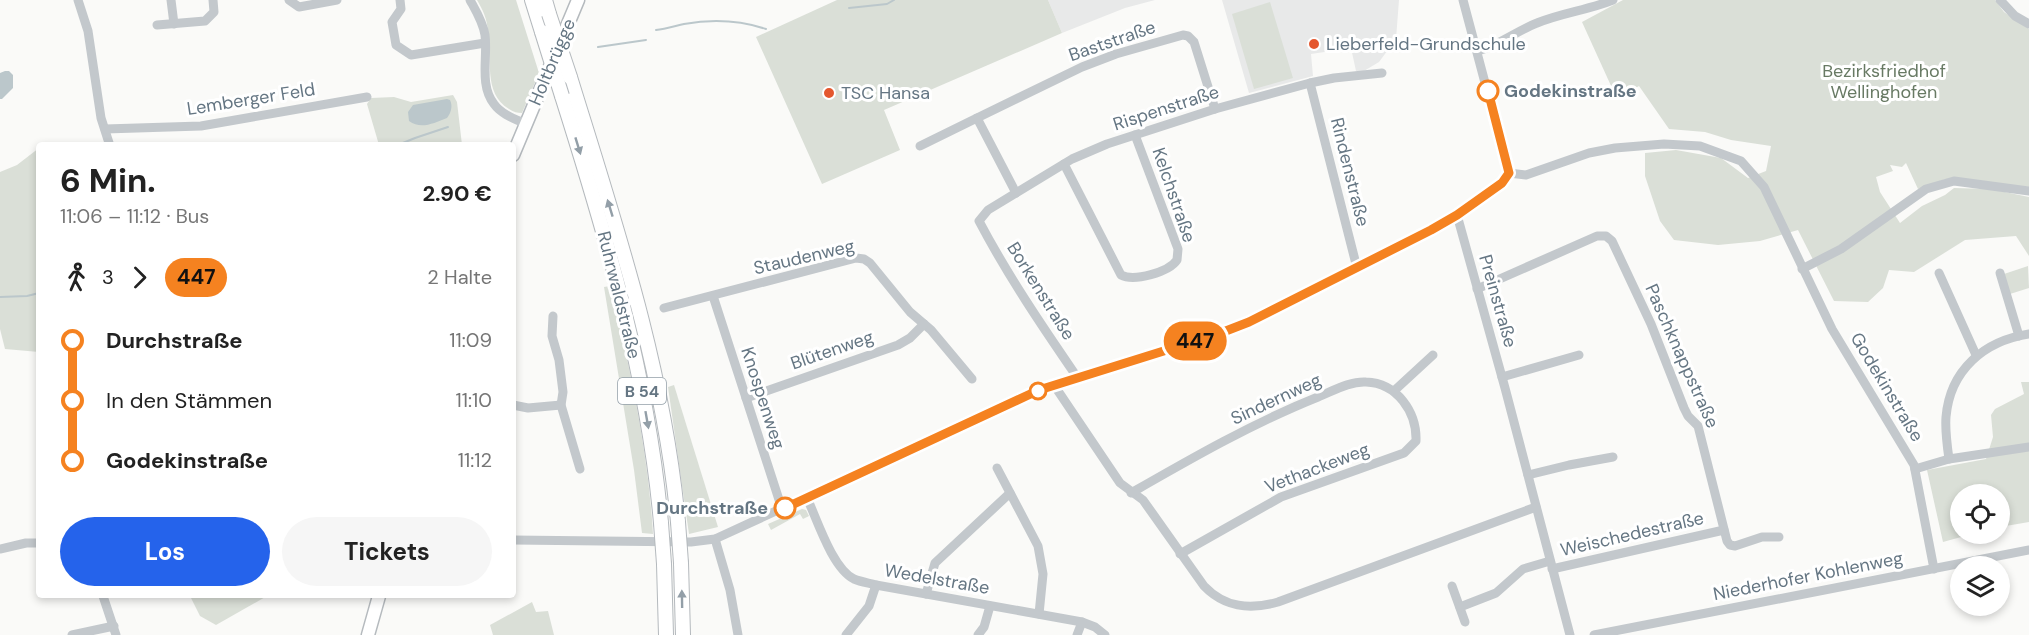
<!DOCTYPE html>
<html lang="de">
<head>
<meta charset="utf-8">
<style>
  :root { --surface:#fff; --page:#f6f6f6; --text:#222; --muted:#767676; --accent:#2563eb }
  body { margin:0; font-family:"DM Sans",sans-serif; background:var(--page); color:var(--text); height:100vh; display:flex; flex-direction:column; font-size:22px; white-space:nowrap }
  * { box-sizing:border-box; margin:0 }
  p { font-size:20px; color:var(--muted) }
  .icon { flex:none; width:33px; height:33px; fill:none; stroke:currentColor; stroke-width:2; stroke-linecap:round; stroke-linejoin:round }
  .map { position:relative; flex:1; overflow:hidden }
  .drawer { position:absolute; left:36px; top:142px; width:480px; height:456px; display:flex; flex-direction:column; background:var(--surface); border-radius:6px; box-shadow:0 3px 9px #0003 }
  .drawer>* { flex:none }
  .badge { padding:0 12px; border-radius:20px; font-size:21px; line-height:39px }
  .buttons { position:absolute; left:1950px; top:484px; display:grid; gap:12px }
  .buttons a { display:grid; place-items:center; width:60px; height:60px; border-radius:50%; background:var(--surface); box-shadow:0 3px 9px #0003; font-size:30px }
  .map>.badge { position:absolute; translate:-50% -50%; box-shadow:0 0 0 3px #fff }
  .legs { display:flex; align-items:center; gap:9px; height:66px; padding:0 24px; font-size:20px }
  .legs p { margin-inline-start:auto }
  .head { display:flex; align-items:center; justify-content:space-between; height:102px; padding:0 24px }
  h1 { font-size:33px; font-weight:700; line-height:45px }
  .cta { display:flex; gap:12px; margin-top:auto; padding:12px 24px }
  .cta a { flex:1; height:69px; border-radius:36px; background:var(--accent); color:#fff; font-size:24px; font-weight:700; line-height:69px; text-align:center }
  .cta a+a { background:var(--page); color:var(--text) }
  ul { padding:0 24px; list-style:none }
  li { display:flex; align-items:center; gap:21px; height:60px; font-size:22px }
  li i { display:grid; place-items:center; width:9px; height:100%; margin:0 8px; background:currentColor }
  li i::after { content:''; width:15px; height:15px; margin:-8px; border:4px solid; border-radius:50%; background:var(--surface) }
  li p { margin-inline-start:auto }
  li:first-child i { background:linear-gradient(#0000 50%,currentColor 0) }
  li:last-child i { background:linear-gradient(currentColor 50%,#0000 0) }
  .map>svg:first-child { display:block }
</style>
</head>
<body>
<div class="map">
<svg width="2029" height="635" viewBox="0 0 2029 635">
  <rect width="100%" height="100%" fill="#fafaf8"/>
  <g fill="#e8e9e9">
    <path d="M1048,0H1155L1125,8L1062,33Z"/>
    <path d="M1222,0H1399L1396,39L1379,62L1364,71H1356L1351,48L1311,54L1313,76L1249,93Z"/>
  </g>
  <g fill="#dadfd7">
    <path d="M477,0H516L539,73L522,113C517,113 514,112 509,109C482,93 493,57 488,31C487,19 483,10 477,0Z"/>
    <path d="M837,0H1048L1062,33L884,110L900,150L822,184L756,37Z"/>
    <path d="M1623,0H1995L2004,12L2029,29V187L1946,179L1918,189L1906,163L1902,167L1890,165L1893,171L1876,177L1880,192L1900,223L1922,206L1945,195L1954,188L1990,189L2029,197V256L2016,236L1965,240L1914,272L1889,270L1883,288L1868,302L1834,301L1798,230L1760,241L1718,245L1674,240L1660,221L1645,176V153L1676,150L1721,158L1748,178L1766,171L1771,146L1731,140L1705,132L1669,129L1639,86L1617,99L1582,22Z"/>
    <path d="M1270,2L1293,78L1254,89L1232,14Z"/>
    <path d="M453,95L457,102L462,145H379L367,104L371,98L394,97L411,102Z"/>
    <path d="M39,148V352L5,349L0,329V172L17,165Z"/>
    <path d="M2028,266L2029,288L2010,294L2004,274Z"/>
    <path d="M610,286C630,367 648,450 653,534L642,533L634,470L604,287Z"/>
    <path d="M2021,382H2029V522L2000,527V495H1960V534H1972L1943,542L1927,470L1986,459L1993,437L1991,415L1995,409L2024,394Z"/>
    <path d="M674,385L718,527L689,534L668,387Z"/>
    <path d="M802,509L806,510L809,516L803,519L800,514L771,530L768,524Z"/>
    <path d="M190,596H267L216,625L200,616Z"/>
    <path d="M532,602L536,612L548,611L554,635H493L490,625Z"/>
  </g>
  <g fill="#bbc7cb">
    <path d="M5,71H9L13,75V88L2,99H0V73Z"/>
    <path d="M447,99L450,100C453,106 451,113 447,118C434,123 421,130 409,121L408,112L413,105Z"/>
  </g>
  <g fill="none" stroke-linecap="round" stroke-linejoin="round">
    <g stroke="#bbc7cb" stroke-width="2">
      <path d="M849,8L887,4L894,0"/>
      <path d="M656,30C665,29 675,26 684,24C712,19 739,20 766,29"/>
      <path d="M598,47L646,40"/>
      <path d="M382,146L398,145L415,138L448,127"/>
      <path d="M0,297L27,296L39,293"/>
    </g>
    <g stroke="#b5babe" stroke-width="15">
      <g id="major">
        <path d="M513,155L578,0"/>
        <path d="M368,635L379,596"/>
      </g>
    </g>
    <g stroke="#b4b9bd" stroke-width="16">
      <g id="highway">
        <path d="M532,0L542,32"/>
        <path d="M545,0L549,14"/>
        <path d="M570,77C615,223 664,368 678,522"/>
        <path d="M562,96C606,235 648,376 661,523"/>
        <path d="M681,563L683,635"/>
        <path d="M664,564L666,635"/>
      </g>
    </g>
    <g stroke="#c3c8cc" stroke-width="9">
      <path d="M78,0L88,31L101,118L110,146"/>
      <path d="M171,0L174,24"/>
      <path d="M289,0L299,7L337,0"/>
      <path d="M400,0L401,9L392,22L396,45L411,55L485,43"/>
      <path d="M470,0C476,11 483,22 485,35C488,57 479,85 494,104C501,114 515,119 526,124"/>
      <path d="M2000,0L2015,16L2029,24"/>
      <path d="M157,25L205,21L214,12L213,0"/>
      <path d="M1477,51C1499,46 1516,31 1537,23C1561,13 1588,10 1613,0"/>
      <path d="M1310,83L1357,268"/>
      <path d="M105,129L201,126L367,97"/>
      <path d="M920,146L977,118"/>
      <path d="M1064,164L1121,275C1134,282 1169,272 1177,260L1178,249L1135,135"/>
      <path d="M1509,173L1526,175L1589,153L1615,148L1664,144L1700,146L1741,161L1764,187L1832,329L1914,465L1934,569"/>
      <path d="M1016,193L977,118L1082,67L1116,54L1183,35L1188,36L1194,42L1215,109"/>
      <path d="M1457,215L1505,388L1570,635"/>
      <path d="M1802,269L1841,249L1926,189L1954,181L2029,191"/>
      <path d="M1939,273L1976,355"/>
      <path d="M2000,273L2019,336"/>
      <path d="M1477,289L1597,236H1606L1612,241L1651,324L1684,408L1688,416L1698,426L1727,541L1730,545L1735,546L1762,537H1779"/>
      <path d="M713,296L782,509"/>
      <path d="M664,308L856,258L864,259L870,263L910,312L931,330L972,379"/>
      <path d="M553,316L552,336L559,360L563,392L561,405L580,469"/>
      <path d="M1077,377C1042,326 1008,276 979,221L988,210L1072,159L1107,144L1215,109L1310,83L1334,78L1382,73"/>
      <path d="M1502,377L1579,355"/>
      <path d="M1054,385L1120,483L1143,500L1204,586C1225,608 1250,610 1278,602L1536,507"/>
      <path d="M1395,390L1433,355"/>
      <path d="M746,398L898,345L910,338L924,324"/>
      <path d="M513,405L528,408L561,405"/>
      <path d="M1949,459C1947,445 1945,430 1946,417C1950,370 1984,341 2029,334"/>
      <path d="M997,468L1038,546L1043,574L1039,614"/>
      <path d="M1915,469L1949,459L2029,447"/>
      <path d="M1528,475L1569,465L1613,457"/>
      <path d="M1131,493C1192,458 1253,423 1318,397C1333,391 1350,381 1366,382C1397,383 1417,412 1416,441L1404,453L1281,497L1180,554"/>
      <path d="M807,498C817,519 832,568 854,579C861,582 869,583 876,585L1082,622L1095,627L1105,635"/>
      <path d="M715,539L730,590L738,635"/>
      <path d="M513,540L691,542L715,539L1039,390L1219,334L1249,322L1431,230L1486,194L1506,178L1509,173L1463,0"/>
      <path d="M0,549L26,543H39"/>
      <path d="M1552,569L1724,530"/>
      <path d="M1452,586L1465,622"/>
      <path d="M926,594L935,563L1010,493"/>
      <path d="M103,596L116,635"/>
      <path d="M1460,607L1496,593L1523,569L1550,561"/>
      <path d="M72,635L114,626"/>
      <path d="M846,635L869,606L876,585"/>
      <path d="M978,635L984,627L990,606"/>
      <path d="M1077,635L1082,622"/>
      <path d="M1594,635L2029,550"/>
    </g>
    <use href="#major" stroke="#fff" stroke-width="12"/>
    <use href="#highway" stroke="#fff" stroke-width="14"/>
    <g stroke="#b4b9bd" stroke-width="16" stroke-linecap="butt">
      <g id="highway-bridge">
        <path d="M549,14L570,77"/>
        <path d="M542,32L562,96"/>
        <path d="M678,522L681,563"/>
        <path d="M661,523L664,564"/>
      </g>
    </g>
    <use href="#highway-bridge" stroke="#fff" stroke-width="14"/>
  </g>
  <defs><path id="oneway-solid" d="M-6-.8H1V-3.2L6.5 0L1 3.2V.8H-6Z" transform="scale(1.5)"/></defs>
  <g fill="#939fa8">
    <use href="#oneway-solid" transform="translate(578 146) rotate(73)"/>
    <use href="#oneway-solid" transform="translate(610 208) rotate(-107)"/>
    <use href="#oneway-solid" transform="translate(647 420) rotate(80)"/>
    <use href="#oneway-solid" transform="translate(682 599) rotate(-91)"/>
  </g>
  <g fill="none" stroke-linecap="round" stroke-linejoin="round">
    <g stroke="#fff" stroke-width="14">
      <path id="line-1" d="M785,508L1039,390L1218,334L1249,322L1431,230L1457,215L1502,183L1509,173L1488,91"/>
    </g>
    <use href="#line-1" stroke="#f58220" stroke-width="9"/>
  </g>
  <g fill="#e4572e" stroke="#fff" stroke-width="2">
    <circle cx="1314" cy="44" r="6"/>
    <circle cx="829" cy="93" r="6"/>
  </g>
  <g fill="#fff" stroke="#f58220" stroke-width="3">
    <circle cx="1488" cy="91" r="10"/>
    <circle cx="1038" cy="391" r="8"/>
    <circle cx="785" cy="508" r="10"/>
  </g>
  <g text-anchor="middle" stroke-width="6" stroke-linejoin="round" paint-order="stroke">
    <rect fill="#fff" stroke="#939fa8" stroke-width="1.5" x="618" y="378" width="48" height="26" rx="4.5"/>
    <g font-size="16" font-weight="bold" fill="#657683">
      <text x="642" y="397">B 54</text>
    </g>
    <g font-size="18" fill="#657683" stroke="#fff">
      <text transform="translate(1112 41) rotate(-19)" y="6">Baststraße</text>
      <text transform="translate(552 62) rotate(-67)" y="6">Holtbrügge</text>
      <text transform="translate(251 99) rotate(-9)" y="6">Lemberger Feld</text>
      <text transform="translate(1166 108) rotate(-18)" y="6">Rispenstraße</text>
      <text transform="translate(1350 172) rotate(76)" y="6">Rindenstraße</text>
      <text transform="translate(1174 195) rotate(71)" y="6">Kelchstraße</text>
      <text transform="translate(804 257) rotate(-13)" y="6">Staudenweg</text>
      <text transform="translate(1041 291) rotate(58)" y="6">Borkenstraße</text>
      <text transform="translate(619 295) rotate(76)" y="6">Ruhrwaldstraße</text>
      <text transform="translate(1498 301) rotate(74)" y="6">Preinstraße</text>
      <text transform="translate(832 350) rotate(-19)" y="6">Blütenweg</text>
      <text transform="translate(1682 356) rotate(66)" y="6">Paschknappstraße</text>
      <text transform="translate(1887 387) rotate(59)" y="6">Godekinstraße</text>
      <text transform="translate(763 398) rotate(72)" y="6">Knospenweg</text>
      <text transform="translate(1276 399) rotate(-25)" y="6">Sindernweg</text>
      <text transform="translate(1317 468) rotate(-21)" y="6">Vethackeweg</text>
      <text transform="translate(1632 534) rotate(-13)" y="6">Weischedestraße</text>
      <text transform="translate(1808 576) rotate(-11)" y="6">Niederhofer Kohlenweg</text>
      <text transform="translate(937 579) rotate(10)" y="6">Wedelstraße</text>
    </g>
    <g font-size="18" fill="#657683" stroke="#fff" text-anchor="start">
      <text x="1326" y="50">Lieberfeld-Grundschule</text>
      <text x="841" y="99">TSC Hansa</text>
    </g>
    <g font-size="18" fill="#687a64" stroke="#fff">
      <text x="1884" y="77">Bezirksfriedhof<tspan x="1884" dy="21">Wellinghofen</tspan></text>
    </g>
    <g font-size="18" font-weight="bold" fill="#657683" stroke="#fff" text-anchor="start">
      <text x="1504" y="97">Godekinstraße</text>
      <text x="768" y="514" text-anchor="end">Durchstraße</text>
    </g>
  </g>
</svg>
<div class="buttons">
<a><svg class="icon" aria-label="locate" viewBox="0 0 24 24"><circle cx="12" cy="12" r="6"/><path d="M12 2v4M12 18v4M2 12h4M18 12h4"/></svg></a>
<a><svg class="icon" aria-label="layers" viewBox="0 0 24 24"><path d="M12 4l9 5-9 5-9-5zM3 14l9 5 9-5"/></svg></a>
</div>
<b class="badge" style="left:1195px;top:341px;background:#f58220;color:#111">447</b>
<section class="drawer">
<div class="head"><div><h1>6 Min.</h1><p>11:06 – 11:12 · Bus</p></div><b>2.90 €</b></div>
<div class="legs"><svg class="icon" aria-label="walk" viewBox="0 0 24 24"><circle cx="13" cy="4" r="2"/><path d="M13 8l-2 6 4 7M11 14l-3 7M7 12l3-4h3l4 4"/></svg>3<svg class="icon" aria-label="forward" viewBox="0 0 24 24"><path d="M9 5l7 7-7 7"/></svg><b class="badge" style="background:#f58220;color:#111">447</b><p>2 Halte</p></div>
<ul>
<li><i style="color:#f58220"></i><b>Durchstraße</b><p>11:09</p></li>
<li><i style="color:#f58220"></i><span>In den Stämmen</span><p>11:10</p></li>
<li><i style="color:#f58220"></i><b>Godekinstraße</b><p>11:12</p></li>
</ul>
<div class="cta"><a>Los</a><a>Tickets</a></div>
</section>
</div>
</body>
</html>
